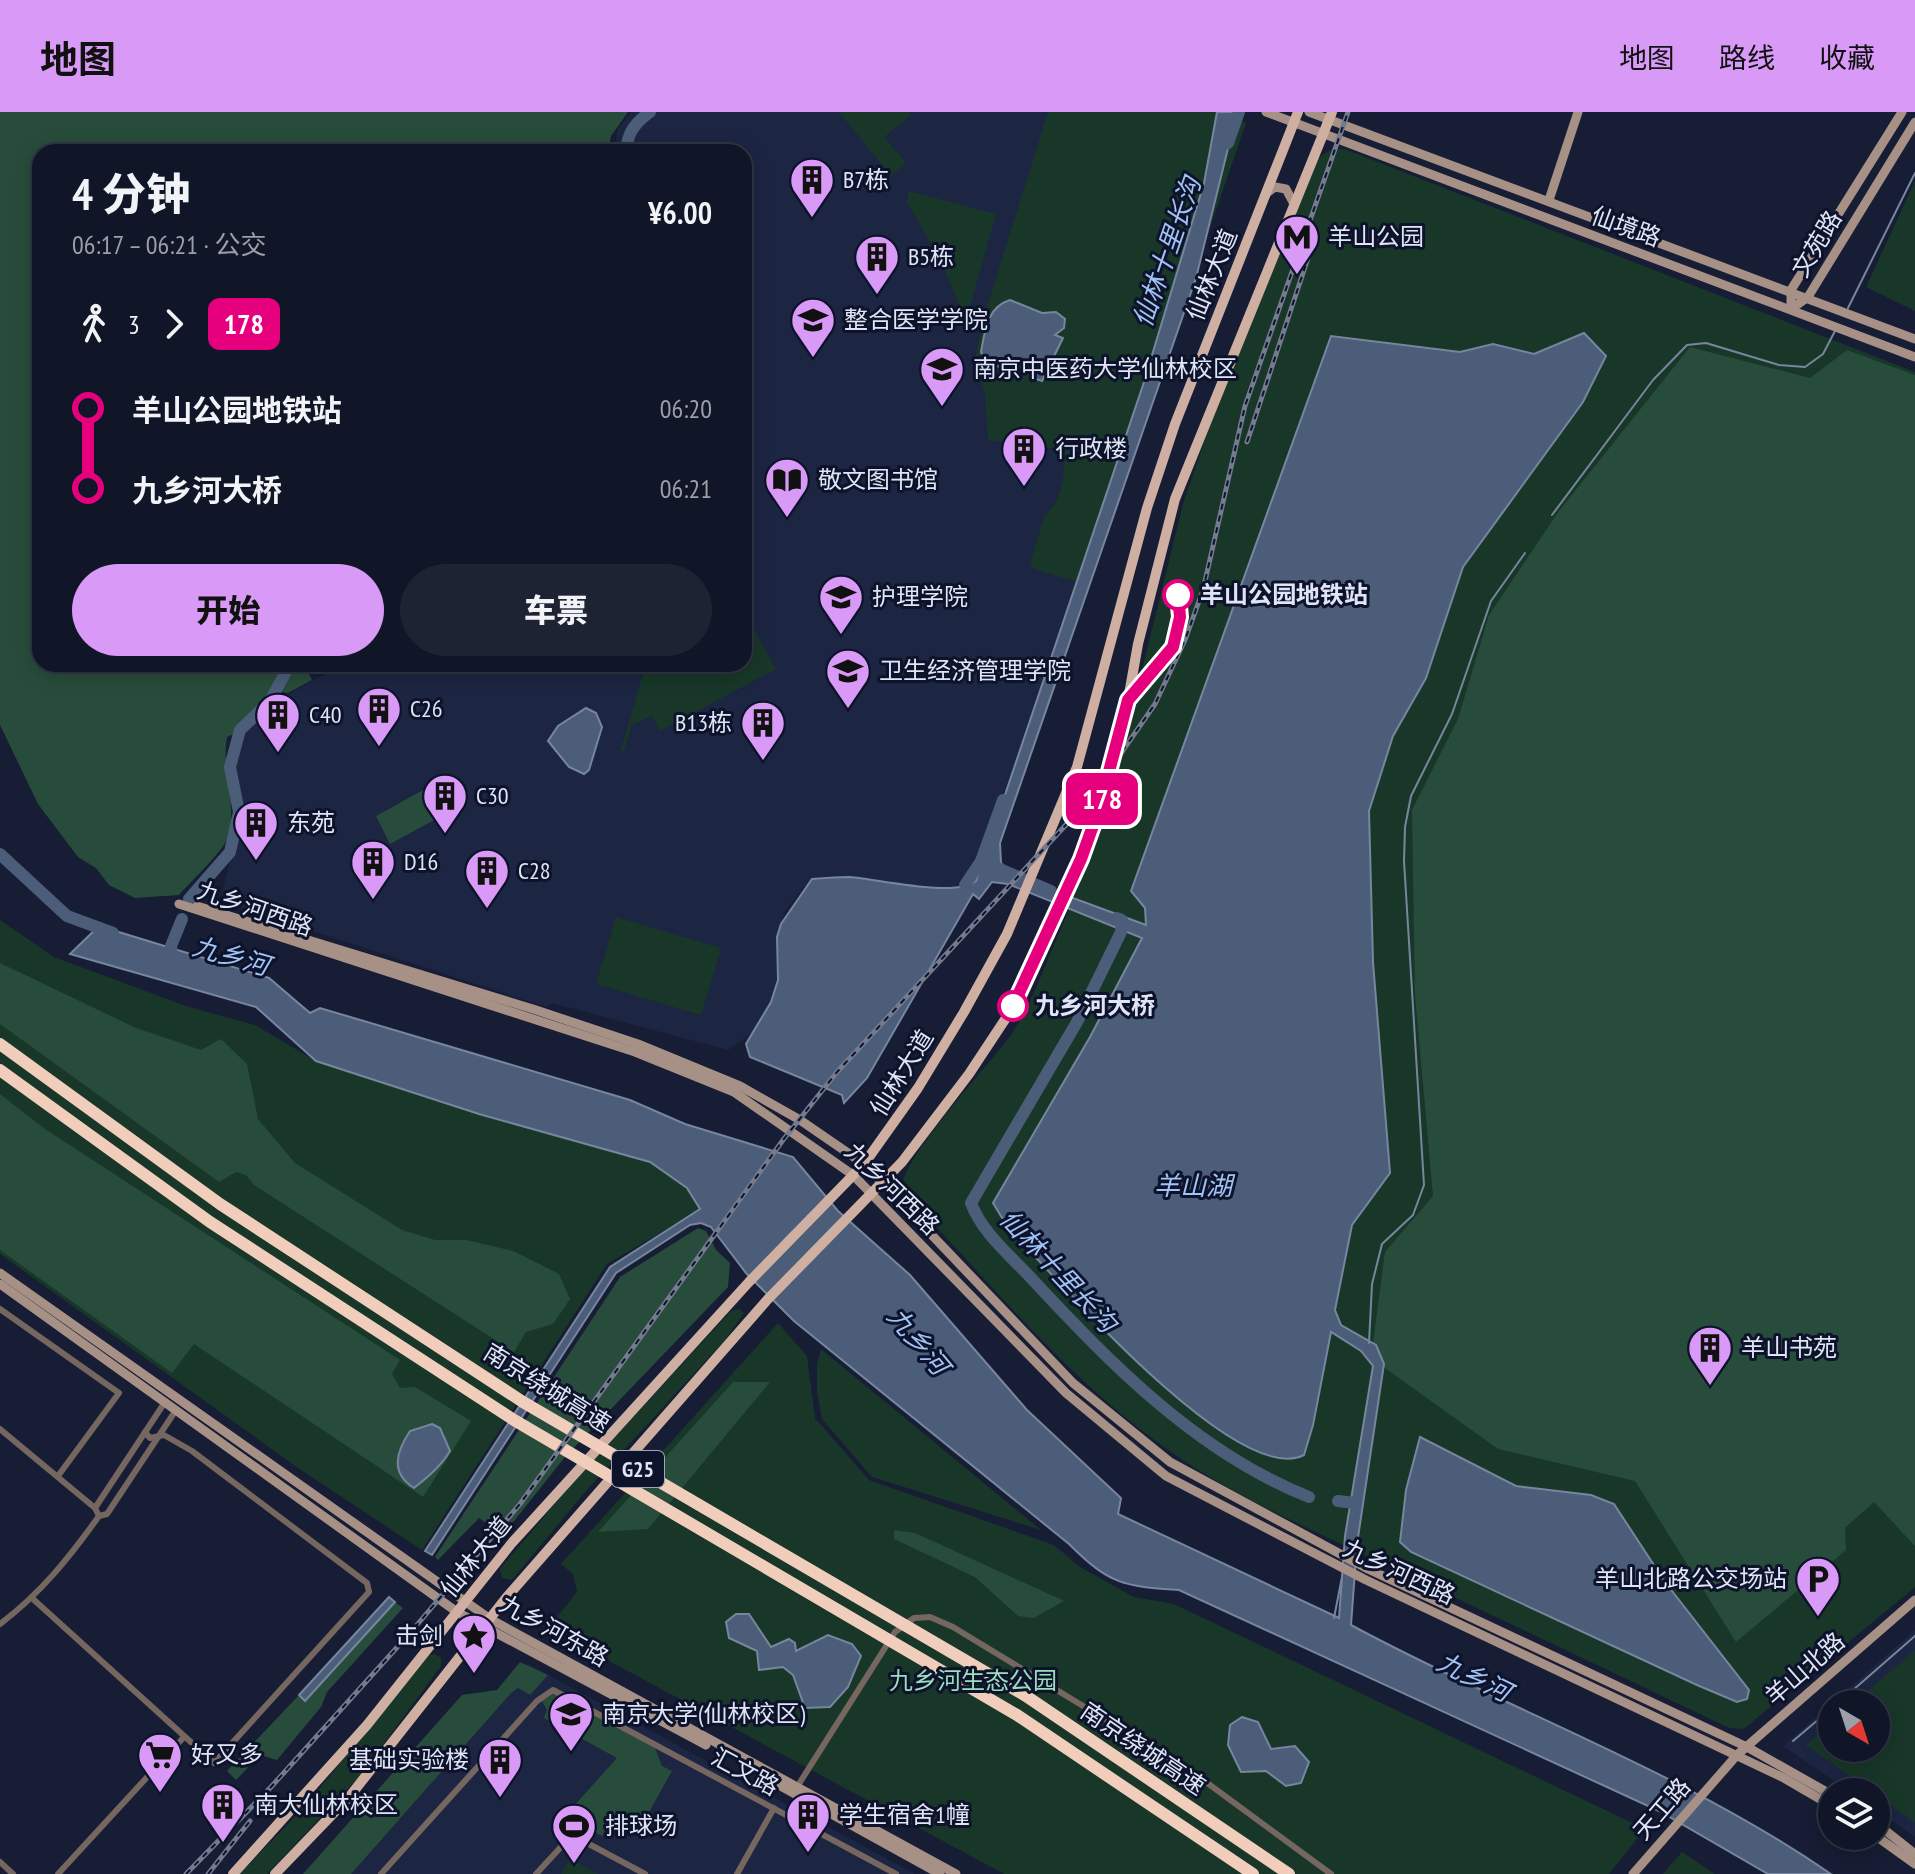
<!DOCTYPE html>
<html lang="zh">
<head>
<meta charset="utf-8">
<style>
  :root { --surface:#101627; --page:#1e2333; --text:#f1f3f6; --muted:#9c9fa7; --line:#303544; --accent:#d99af7 }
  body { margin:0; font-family:"PT Sans Narrow","Noto Sans SC",sans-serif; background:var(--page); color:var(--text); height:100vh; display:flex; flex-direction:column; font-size:30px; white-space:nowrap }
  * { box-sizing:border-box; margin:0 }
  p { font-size:26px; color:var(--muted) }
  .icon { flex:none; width:44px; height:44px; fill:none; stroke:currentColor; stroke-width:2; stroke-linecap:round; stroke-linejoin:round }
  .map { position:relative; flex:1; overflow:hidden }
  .panel { position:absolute; left:32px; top:32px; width:720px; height:528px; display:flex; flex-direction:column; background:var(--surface); border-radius:24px; box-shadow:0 4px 20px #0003,0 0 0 2px var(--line) }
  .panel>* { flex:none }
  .badge { padding:0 16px; border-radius:12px; font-size:28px; line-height:52px }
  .needle { width:52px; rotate:141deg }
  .tools { position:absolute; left:1818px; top:1578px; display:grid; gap:16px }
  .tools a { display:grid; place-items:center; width:72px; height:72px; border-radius:50%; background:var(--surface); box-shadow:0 4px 20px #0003,0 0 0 2px var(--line); font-size:40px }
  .map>.badge { position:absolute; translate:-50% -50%; box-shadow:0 0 0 4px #fff }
  .legs { display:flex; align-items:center; gap:12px; height:88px; padding:0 40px; font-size:26px }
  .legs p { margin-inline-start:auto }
  .headline { display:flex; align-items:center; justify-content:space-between; height:136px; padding:0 40px }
  h1 { font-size:44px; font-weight:800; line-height:60px }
  .action { display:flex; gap:16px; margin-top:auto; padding:16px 40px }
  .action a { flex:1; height:92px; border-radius:48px; background:var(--accent); color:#111; font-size:32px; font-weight:800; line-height:92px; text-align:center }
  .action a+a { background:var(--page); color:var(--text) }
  ul { padding:0 40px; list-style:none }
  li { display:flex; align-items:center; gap:28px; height:80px; font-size:30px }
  li i { display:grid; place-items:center; width:12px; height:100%; margin:0 10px; background:currentColor }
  li i::after { content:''; width:20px; height:20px; margin:-10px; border:6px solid; border-radius:50%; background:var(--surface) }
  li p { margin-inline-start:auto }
  li:first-child i { background:linear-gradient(#0000 50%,currentColor 0) }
  li:last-child i { background:linear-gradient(currentColor 50%,#0000 0) }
  header { display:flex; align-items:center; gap:48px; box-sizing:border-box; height:112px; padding:0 40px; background:var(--accent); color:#111 }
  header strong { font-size:38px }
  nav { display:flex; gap:44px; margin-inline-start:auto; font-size:28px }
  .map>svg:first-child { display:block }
</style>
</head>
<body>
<header>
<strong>地图</strong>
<nav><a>地图</a><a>路线</a><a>收藏</a></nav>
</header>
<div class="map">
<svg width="1915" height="1762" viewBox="0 0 1915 1762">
  <rect width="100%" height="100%" fill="#161d34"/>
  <g fill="#1c2542" fill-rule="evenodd">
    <path d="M631,0H1241L1243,5L973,773L969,777L814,771L804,775L785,799L778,821V859L773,887L758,917L728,938L552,891L546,895L220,789L234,732L236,701L229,657L234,632L273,591L342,552H744V40H613L618,17Z"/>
    <path d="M1915,1518V1725L1876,1698V1680H1851L1783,1634ZM1832,1592H1876V1636H1832Z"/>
    <path d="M528,1552L915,1762H342Z"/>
  </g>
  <g fill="#183729">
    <path d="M839,0H909L911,3L884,25L906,51L891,64Z"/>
    <path d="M1048,0H1221L1246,11L1087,473L1034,457L1030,452L1044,405L1056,391L1063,369L1065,338L988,328L985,284L975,246L985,201Z"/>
    <path d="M1334,36L1347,38L1915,260V1475L1744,1617L1729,1616C1618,1563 1507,1510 1396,1458C1315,1419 1230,1384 1157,1330C1065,1263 990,1171 912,1089L902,1074C903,1048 981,960 1001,936C1025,907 1039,868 1054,833C1074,786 1094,740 1109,691L1183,392L1214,301L1316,47Z"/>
    <path d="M1915,69V199L1866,175Z"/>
    <path d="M909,79L996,102L970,195H960L942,152L907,90Z"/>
    <path d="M744,498L776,557L660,619L652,604L632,613L624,638L620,640L646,552H744Z"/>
    <path d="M616,805L721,836L701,903L596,872Z"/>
    <path d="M0,808L54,845L186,894L255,913L316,949L479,1002L650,1050L687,1076L701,1097L607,1152L422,1438L298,1356L0,1142Z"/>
    <path d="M739,1197L744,1201L726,1227L586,1379L512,1468L502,1466L500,1457L574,1369L731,1199Z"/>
    <path d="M778,1211L807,1244L815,1306L869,1368L1054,1433L1080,1455L1134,1485L1174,1492L1645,1717L1609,1762H1004L548,1516L577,1480L573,1462L561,1452Z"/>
    <path d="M821,1237L1041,1418L872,1365L822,1307L817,1280V1251Z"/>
    <path d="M1915,1538V1711L1806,1633L1832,1610V1636H1876V1592H1853Z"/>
    <path d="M435,1542L441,1546V1554L359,1665L267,1762H240L306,1693L428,1543Z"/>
    <path d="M1682,1740L1715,1762H1663Z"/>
    <path d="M570,1747L598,1762H561Z"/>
  </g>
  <g fill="#284c3b">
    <path d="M0,0H628L611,24L608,40H40V552H304L312,568L288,581L278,579L262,609L227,625C221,658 238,692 228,725C223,740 191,769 179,783L135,786L109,773L96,756L78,745L38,692L0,613Z"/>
    <path d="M1690,235L1810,266L1847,238L1915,263V1434L1874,1390L1845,1416L1846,1438L1736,1530L1635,1369L1498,1337L1371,1246L1385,1140L1433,1084L1415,882L1412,698L1458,607L1489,503L1559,399Z"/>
    <path d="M443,667L458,695L390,732L376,704Z"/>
    <path d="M0,851L136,916L201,938L221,927L247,952L258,1007L295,1051L402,1118L435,1128H466L513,1139L559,1162L570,1187L553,1212L526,1220L514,1240L254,1073L246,1063L236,1060L219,1070L0,912Z"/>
    <path d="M0,982L45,1017L400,1248L392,1262L400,1276L415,1275L471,1309L423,1385L194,1232L172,1261L0,1138Z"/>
    <path d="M698,1116L706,1119L716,1138L730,1151L728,1175L565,1345L503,1423L479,1406L438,1448L435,1445L620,1165Z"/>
    <path d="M733,1270H770L648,1417L598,1420Z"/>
    <path d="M894,1418L915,1421L1064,1489L1034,1506L1018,1504L975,1465L894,1427Z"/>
    <path d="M395,1490L403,1496L327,1580L321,1595L277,1648L260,1643L236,1668L227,1659L299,1583L305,1589Z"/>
    <path d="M520,1550L548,1563L530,1583L518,1576L511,1581L351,1762H303L462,1583L497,1578Z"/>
    <path d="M555,1581L655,1636L662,1654L672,1659L643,1711L617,1699L602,1724L564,1705L617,1646L544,1606L547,1598L542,1589Z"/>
  </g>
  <g fill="#4b5d79" stroke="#77869e" stroke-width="2">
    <path d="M1217,0H1237L1196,166L1000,731L1001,751L1016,765L1146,813L1145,796L1131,779L1331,224L1460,240L1493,232L1534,242L1584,221L1606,244L1583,290L1463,455L1426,566L1393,624L1369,699L1373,850L1390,1061L1352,1113L1335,1198L1341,1213L1376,1233L1384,1252L1357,1432L1351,1513C1510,1599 1682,1659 1831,1762H1768L1659,1699L1179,1478C1123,1474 1110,1473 1069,1432L794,1209L746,1161L711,1115L701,1111L690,1113L616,1161L432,1443L425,1439L610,1155L700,1097L687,1076L650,1050L479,1002L316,949L256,895L70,842L99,814L269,866L310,901L320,896L630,988L685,1012L793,1045L838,1099L910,1163L1027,1298L1121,1386L1118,1402L1339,1506L1345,1424L1373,1254L1361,1239L1331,1220L1313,1313L1304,1343C1237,1377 1052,1162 1007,1114L993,1091L1090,925L1142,826L1008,772L992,770L979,787L973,782L867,966L844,991L842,983L750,945L746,932L771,890L778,868L777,825L781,812L812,767C824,766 837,765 850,765C878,767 956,786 976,769L1143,273L1204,71Z"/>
    <path d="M1010,188L1042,201L1056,200L1065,207L1064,216L1055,223L1063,226L1042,269L1033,266L1029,256L989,254L981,240C985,218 987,195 1010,188Z"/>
    <path d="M586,596L596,601L602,615L589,658L584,662L569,655L548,629L558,614Z"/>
    <path d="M432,1312L440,1316L450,1339C441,1354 428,1365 414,1376C390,1361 396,1340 410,1319Z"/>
    <path d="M1420,1325L1516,1374L1591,1383L1614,1392L1665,1470L1749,1578L1747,1587L1737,1590L1697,1573L1411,1440L1400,1430L1406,1378Z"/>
    <path d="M389,1485L395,1490L305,1589L299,1583Z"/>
    <path d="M736,1502H749L771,1535L789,1527L795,1531L796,1539L828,1523L852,1532L861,1544L848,1575L830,1595L805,1596L793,1563L783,1555L759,1558L757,1539L729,1526L726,1510Z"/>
    <path d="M1242,1605L1258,1610L1271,1637L1295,1634L1309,1650L1301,1671L1286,1674L1266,1659L1241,1660L1228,1633L1230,1613Z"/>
  </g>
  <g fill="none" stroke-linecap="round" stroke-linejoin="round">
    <g stroke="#77869e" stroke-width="2">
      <path d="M1848,196L1915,61"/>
      <path d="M1552,403L1653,268L1687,233L1706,231L1779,253L1805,255L1823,242L1835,219"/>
      <path d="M1369,1231L1372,1172L1382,1132L1413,1103L1424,1073L1404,749L1405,715L1411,684L1452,602L1491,489L1525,441"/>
      <path d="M1334,1506L1342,1465"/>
      <path d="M1837,1592L1915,1524"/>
      <path d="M1793,1629L1832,1596"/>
    </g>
    <g stroke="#4b5d79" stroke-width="12">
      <path d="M1228,31L1239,0"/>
      <path d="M626,40C627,21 635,11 650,0"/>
      <path d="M307,552H333"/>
      <path d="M0,742L67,804L113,821"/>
      <path d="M981,749L1051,779"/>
      <path d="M965,773L981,749L1003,688"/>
      <path d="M189,787L230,740L239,700L230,655L240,618L270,589L289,554L300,552"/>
      <path d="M1117,806L1122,808L1121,820L1077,910L971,1091C982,1121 1011,1144 1032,1167C1112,1253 1198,1341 1309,1385"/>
      <path d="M172,849L171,834L182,807"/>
      <path d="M1338,1389L1355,1391"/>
    </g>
    <g stroke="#756660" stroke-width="6">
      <path d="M0,1197L119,1281L58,1364"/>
      <path d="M0,1317L95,1396"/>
      <path d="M99,1404L107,1402L176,1298"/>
      <path d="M33,1487L214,1651L369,1480L367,1471L192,1339L164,1323L150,1326L145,1320"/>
      <path d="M0,1512C41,1481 69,1446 99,1404L95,1396L165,1290"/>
      <path d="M797,1675L895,1520L914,1506L930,1505L953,1515L1195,1662L1331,1762"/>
      <path d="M0,1750L13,1762"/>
      <path d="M58,1762L184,1625"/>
      <path d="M381,1762L537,1589L553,1578L896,1762"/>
      <path d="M536,1762L572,1723L645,1762"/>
      <path d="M737,1762L774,1696"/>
    </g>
    <g stroke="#a79085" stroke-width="9">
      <path d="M1266,0L1915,245"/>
      <path d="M1309,0L1915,227"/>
      <path d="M1267,81L1275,75L1286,77L1294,92"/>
      <path d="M1549,88L1578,0"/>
      <path d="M1791,197V178L1902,0"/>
      <path d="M1791,197L1808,185L1915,10"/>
      <path d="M179,792L635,940L734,980L853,1063L1066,1281L1166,1364L1366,1468L1784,1666L1832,1694"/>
      <path d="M197,794L533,897L638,932L740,974L800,1008L864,1052L1073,1271L1170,1350L1368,1457L1747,1635L1832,1683"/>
      <path d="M0,1161L490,1507L956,1762"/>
      <path d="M0,1172L457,1500L706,1633"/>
      <path d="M768,1667L940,1762"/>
      <path d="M1876,1711L1915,1742"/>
      <path d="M1876,1724L1915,1752"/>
      <path d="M1633,1762L1737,1643L1915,1488"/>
    </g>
    <g stroke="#ceafa2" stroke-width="10">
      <path d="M233,1762L367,1613L511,1432L749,1170L864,1052L918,976L964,900L1007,822L1077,655L1147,396L1175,312L1298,0"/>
      <path d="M275,1762L350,1684L506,1486L768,1187L902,1050L969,962L1006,906L1033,857L1081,747L1128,588L1138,532L1175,387L1332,0"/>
    </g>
    <g stroke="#f1cdbc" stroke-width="12">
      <path d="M0,932L220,1092L523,1290L1026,1584L1289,1762"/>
      <path d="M0,958L210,1110L514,1308L1017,1603L1253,1762"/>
    </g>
    <g stroke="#747b8f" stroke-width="5">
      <g id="rail">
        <path d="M1247,330L1315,125"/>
        <path d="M186,1762L271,1675L410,1521L520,1392L783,1028L837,960L1088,689L1155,592L1185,528L1203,478L1245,294L1348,0"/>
        <path d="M208,1762L250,1709"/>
      </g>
    </g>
    <use href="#rail" stroke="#0d132a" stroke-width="2" stroke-dasharray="6" stroke-linecap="butt"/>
  </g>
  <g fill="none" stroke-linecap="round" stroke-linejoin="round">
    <g stroke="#fff" stroke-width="18">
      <path id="line-1" d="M1013,894L1081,747L1099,697L1128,588L1173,535L1180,505L1178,483"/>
    </g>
    <use href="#line-1" stroke="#e6007e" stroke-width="12"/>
  </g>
  <defs>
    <g id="building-pin" transform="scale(2.3)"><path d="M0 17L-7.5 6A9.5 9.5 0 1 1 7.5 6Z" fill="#d99af7" stroke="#0d132a"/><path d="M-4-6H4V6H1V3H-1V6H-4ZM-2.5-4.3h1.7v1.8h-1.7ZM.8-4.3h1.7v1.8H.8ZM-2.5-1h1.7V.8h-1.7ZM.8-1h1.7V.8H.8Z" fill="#111"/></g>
    <g id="metro-pin" transform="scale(2.3)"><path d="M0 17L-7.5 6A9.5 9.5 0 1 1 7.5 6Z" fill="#d99af7" stroke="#0d132a"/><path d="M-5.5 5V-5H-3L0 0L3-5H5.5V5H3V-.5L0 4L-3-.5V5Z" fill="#111"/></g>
    <g id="school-pin" transform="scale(2.3)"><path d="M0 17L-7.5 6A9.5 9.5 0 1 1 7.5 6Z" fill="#d99af7" stroke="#0d132a"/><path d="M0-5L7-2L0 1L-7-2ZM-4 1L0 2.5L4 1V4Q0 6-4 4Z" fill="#111"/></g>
    <g id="university-pin" transform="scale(2.3)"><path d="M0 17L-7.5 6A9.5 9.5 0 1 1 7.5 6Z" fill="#d99af7" stroke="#0d132a"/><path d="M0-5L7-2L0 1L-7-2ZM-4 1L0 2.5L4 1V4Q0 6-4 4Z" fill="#111"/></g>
    <g id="library-pin" transform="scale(2.3)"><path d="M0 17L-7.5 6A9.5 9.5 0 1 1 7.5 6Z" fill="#d99af7" stroke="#0d132a"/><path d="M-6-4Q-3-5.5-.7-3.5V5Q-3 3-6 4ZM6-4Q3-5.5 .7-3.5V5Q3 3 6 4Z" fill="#111"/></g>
    <g id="parking-pin" transform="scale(2.3)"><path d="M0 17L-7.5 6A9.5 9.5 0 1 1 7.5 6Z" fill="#d99af7" stroke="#0d132a"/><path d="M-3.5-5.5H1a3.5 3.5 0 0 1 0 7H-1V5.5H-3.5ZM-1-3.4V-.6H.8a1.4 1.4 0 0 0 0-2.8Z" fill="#111"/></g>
    <g id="sight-pin" transform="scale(2.3)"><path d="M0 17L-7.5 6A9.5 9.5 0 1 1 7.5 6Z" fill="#d99af7" stroke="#0d132a"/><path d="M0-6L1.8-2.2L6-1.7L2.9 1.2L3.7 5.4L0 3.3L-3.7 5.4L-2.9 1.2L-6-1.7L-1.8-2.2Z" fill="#111"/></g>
    <g id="supermarket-pin" transform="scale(2.3)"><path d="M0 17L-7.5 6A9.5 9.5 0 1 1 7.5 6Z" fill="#d99af7" stroke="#0d132a"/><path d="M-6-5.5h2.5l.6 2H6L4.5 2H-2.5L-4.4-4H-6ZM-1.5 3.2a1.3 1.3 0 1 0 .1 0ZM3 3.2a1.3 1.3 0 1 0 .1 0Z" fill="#111"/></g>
    <g id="stadium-pin" transform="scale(2.3)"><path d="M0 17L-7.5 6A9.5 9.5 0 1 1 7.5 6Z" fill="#d99af7" stroke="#0d132a"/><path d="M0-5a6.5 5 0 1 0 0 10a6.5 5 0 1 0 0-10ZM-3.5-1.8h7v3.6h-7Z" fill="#111"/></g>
  </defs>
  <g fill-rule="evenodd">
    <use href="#building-pin" x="812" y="68"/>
    <use href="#metro-pin" x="1297" y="125"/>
    <use href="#building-pin" x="877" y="145"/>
    <use href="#school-pin" x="813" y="208"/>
    <use href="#university-pin" x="942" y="257"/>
    <use href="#building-pin" x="1024" y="337"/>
    <use href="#library-pin" x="787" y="368"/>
    <use href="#school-pin" x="841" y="485"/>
    <use href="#school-pin" x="848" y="559"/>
    <use href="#building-pin" x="379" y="597"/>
    <use href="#building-pin" x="278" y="603"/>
    <use href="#building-pin" x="763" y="611"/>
    <use href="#building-pin" x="445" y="684"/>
    <use href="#building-pin" x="256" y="711"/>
    <use href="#building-pin" x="373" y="750"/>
    <use href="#building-pin" x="487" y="759"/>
    <use href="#building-pin" x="1710" y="1236"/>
    <use href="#parking-pin" x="1818" y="1467"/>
    <use href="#sight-pin" x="474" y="1524"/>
    <use href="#university-pin" x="571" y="1602"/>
    <use href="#supermarket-pin" x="160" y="1643"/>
    <use href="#building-pin" x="500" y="1648"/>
    <use href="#building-pin" x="223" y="1693"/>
    <use href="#building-pin" x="808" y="1703"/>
    <use href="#stadium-pin" x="574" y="1714"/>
  </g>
  <g fill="#fff" stroke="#e6007e" stroke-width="4">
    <circle cx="1178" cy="483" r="14"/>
    <circle cx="1013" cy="894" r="14"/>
  </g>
  <g text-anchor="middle" stroke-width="6" stroke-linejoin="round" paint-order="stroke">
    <rect fill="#0d132a" stroke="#a0a6b9" stroke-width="2" x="612" y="1339" width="52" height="36" rx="6"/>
    <g font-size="22" font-weight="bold" fill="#dfe5f6">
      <text x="638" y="1365">G25</text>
    </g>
    <g font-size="24" fill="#dfe5f6" stroke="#0d132a" text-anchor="start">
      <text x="843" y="76">B7栋</text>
      <text x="1328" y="133">羊山公园</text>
      <text x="908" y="153">B5栋</text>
      <text x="844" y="216">整合医学学院</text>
      <text x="973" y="265">南京中医药大学仙林校区</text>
      <text x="1055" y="345">行政楼</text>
      <text x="818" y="376">敬文图书馆</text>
      <text x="872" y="493">护理学院</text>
      <text x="879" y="567">卫生经济管理学院</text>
      <text x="410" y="605">C26</text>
      <text x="309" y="611">C40</text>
      <text x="732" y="619" text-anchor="end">B13栋</text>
      <text x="476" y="692">C30</text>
      <text x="287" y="719">东苑</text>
      <text x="404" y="758">D16</text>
      <text x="518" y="767">C28</text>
      <text x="1741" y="1244">羊山书苑</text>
      <text x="1787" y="1475" text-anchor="end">羊山北路公交场站</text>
      <text x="443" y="1532" text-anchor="end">击剑</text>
      <text x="602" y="1610">南京大学(仙林校区)</text>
      <text x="191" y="1651">好又多</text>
      <text x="469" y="1656" text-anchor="end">基础实验楼</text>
      <text x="254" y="1701">南大仙林校区</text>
      <text x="839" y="1711">学生宿舍1幢</text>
      <text x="605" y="1722">排球场</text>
    </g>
    <g font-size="24" fill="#dfe5f6" stroke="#0d132a">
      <text transform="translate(1626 115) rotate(20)" y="8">仙境路</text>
      <text transform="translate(1817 132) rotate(-59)" y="8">文苑路</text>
      <text transform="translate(1212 163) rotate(-68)" y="8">仙林大道</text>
      <text transform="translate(255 797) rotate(19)" y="8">九乡河西路</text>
      <text transform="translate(902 961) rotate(-58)" y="8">仙林大道</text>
      <text transform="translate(892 1077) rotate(44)" y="8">九乡河西路</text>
      <text transform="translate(547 1276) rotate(32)" y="8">南京绕城高速</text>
      <text transform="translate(476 1445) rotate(-51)" y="8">仙林大道</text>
      <text transform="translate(1399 1460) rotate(25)" y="8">九乡河西路</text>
      <text transform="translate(554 1519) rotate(29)" y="8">九乡河东路</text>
      <text transform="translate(1805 1557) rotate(-41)" y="8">羊山北路</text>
      <text transform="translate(1143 1637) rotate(34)" y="8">南京绕城高速</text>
      <text transform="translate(745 1660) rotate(28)" y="8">汇文路</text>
      <text transform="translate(1662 1697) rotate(-49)" y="8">天工路</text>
    </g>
    <g font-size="24" font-weight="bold" fill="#dfe5f6" stroke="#0d132a" text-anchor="start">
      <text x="1200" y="491">羊山公园地铁站</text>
      <text x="1035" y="902">九乡河大桥</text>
    </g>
    <g font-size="24" fill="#9cddbd" stroke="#0d132a">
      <text x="973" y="1577">九乡河生态公园</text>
    </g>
    <g font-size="26" font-style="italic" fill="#a1c2f5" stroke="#0d132a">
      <text transform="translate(1167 140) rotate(-71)" y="9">仙林十里长沟</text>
      <text transform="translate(231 844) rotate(16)" y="9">九乡河</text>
      <text x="1193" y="1083">羊山湖</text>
      <text transform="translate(1058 1159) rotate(47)" y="9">仙林十里长沟</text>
      <text transform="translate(918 1229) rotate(50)" y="9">九乡河</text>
      <text transform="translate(1474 1565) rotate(26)" y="9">九乡河</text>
    </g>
  </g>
</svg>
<div class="tools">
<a><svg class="needle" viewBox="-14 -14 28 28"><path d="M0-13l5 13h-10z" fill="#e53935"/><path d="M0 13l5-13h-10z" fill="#9c9fa7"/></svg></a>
<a><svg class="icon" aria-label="layers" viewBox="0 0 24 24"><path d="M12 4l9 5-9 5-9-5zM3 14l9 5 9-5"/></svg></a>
</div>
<b class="badge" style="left:1102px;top:687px;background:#e6007e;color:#fff">178</b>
<section class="panel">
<div class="headline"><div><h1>4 分钟</h1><p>06:17 – 06:21 · 公交</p></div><b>¥6.00</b></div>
<div class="legs"><svg class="icon" aria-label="walk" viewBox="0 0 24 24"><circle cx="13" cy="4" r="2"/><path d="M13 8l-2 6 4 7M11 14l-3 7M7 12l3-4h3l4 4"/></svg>3<svg class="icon" aria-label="forward" viewBox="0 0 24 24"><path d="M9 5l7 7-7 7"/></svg><b class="badge" style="background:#e6007e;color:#fff">178</b></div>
<ul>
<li><i style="color:#e6007e"></i><b>羊山公园地铁站</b><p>06:20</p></li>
<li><i style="color:#e6007e"></i><b>九乡河大桥</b><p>06:21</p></li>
</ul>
<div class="action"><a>开始</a><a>车票</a></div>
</section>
</div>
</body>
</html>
